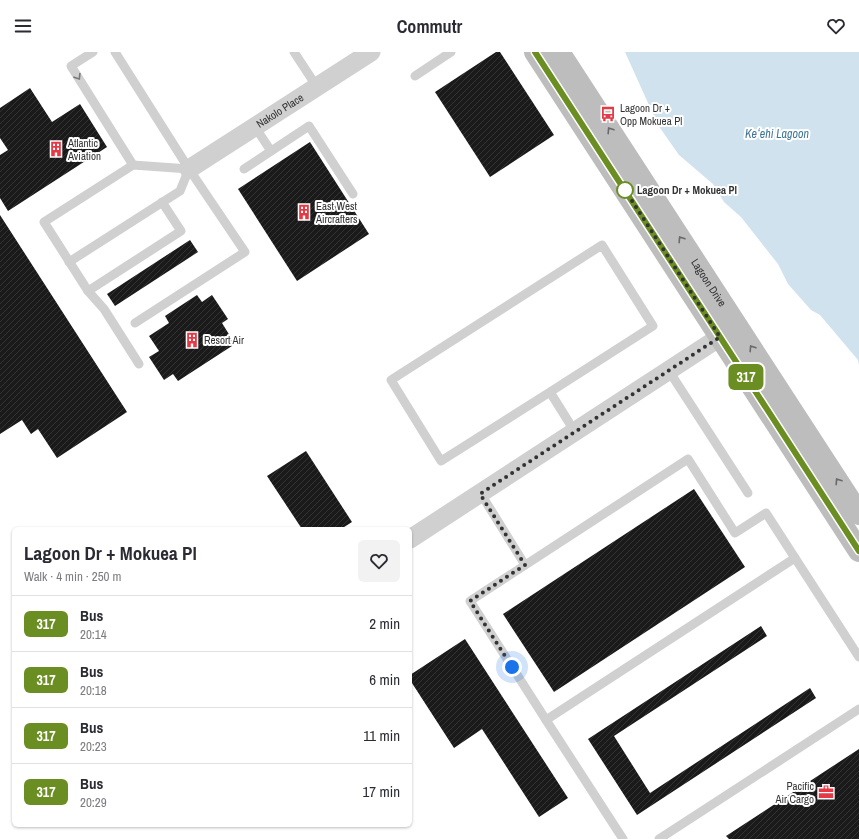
<!DOCTYPE html>
<html lang="en">
<head>
<meta charset="utf-8">
<style>
  :root { --surface:#fff; --page:#f2f2f3; --text:#2b2b33; --muted:#7c7c81; --line:#e1e1e2 }
  body { margin:0; font-family:"Archivo Narrow",sans-serif; background:var(--page); color:var(--text); height:100vh; display:flex; flex-direction:column; font-size:15px; white-space:nowrap }
  * { box-sizing:border-box; margin:0 }
  p { font-size:13px; color:var(--muted) }
  .icon { flex:none; width:22px; height:22px; fill:none; stroke:currentColor; stroke-width:2; stroke-linecap:round; stroke-linejoin:round }
  .map { position:relative; flex:1; overflow:hidden }
  .details { position:absolute; left:12px; top:475px; width:400px; height:300px; display:flex; flex-direction:column; background:var(--surface); border-radius:6px; box-shadow:0 1px 3px #0004 }
  .details>* { flex:none }
  .badge { padding:0 8px; border-radius:6px; font-size:14px; line-height:26px }
  .you { position:absolute; width:20px; height:20px; margin:-10px; border:3px solid #fff; border-radius:50%; background:#1a73e8; box-shadow:0 0 0 6px #1a73e833 }
  .map>.badge { position:absolute; translate:-50% -50%; box-shadow:0 0 0 2px #fff }
  .round { display:grid; place-items:center; flex:none; width:42px; height:42px; border-radius:6px; background:var(--page) }
  .summary { display:flex; align-items:center; justify-content:space-between; height:68px; padding:0 12px }
  h1 { font-size:19px; font-weight:800; line-height:30px }
  ul { padding:0; list-style:none }
  li { display:flex; align-items:center; gap:12px; height:56px; padding:0 12px; border-top:1px solid var(--line) }
  li div { flex:1 }
  li b { display:block; font-size:15px }
  li em { font-style:normal }
  li .badge { min-width:44px; font-weight:700; text-align:center }
  header { display:flex; justify-content:space-between; align-items:center; height:52px; padding:0 12px; background:var(--surface); font-size:18px; font-weight:800 }
  .map>svg:first-child { display:block }
</style>
</head>
<body>
<header><svg class="icon" aria-label="menu" viewBox="0 0 24 24"><path d="M4 6h16M4 12h16M4 18h16"/></svg>Commutr<svg class="icon" aria-label="heart" viewBox="0 0 24 24"><path d="M12 20l-8-8c-3-5 5-10 8-4 3-6 11-1 8 4z"/></svg></header>
<div class="map">
<svg width="859" height="787" viewBox="0 0 859 787">
  <defs>
    <pattern id="building-hatch" width="6" height="6" patternUnits="userSpaceOnUse"><rect width="6" height="6" fill="#1a1a1a"/><path d="M-1 1l2-2M0 6l6-6M5 7l2-2" fill="none" stroke="#333"/></pattern>
  </defs>
  <rect width="100%" height="100%" fill="#fff"/>
  <path fill="#cfe2ee" d="M625,0H859V313L858,308L820,263L811,258L788,232L778,212L741,165L724,150L713,132L679,103L658,73Z"/>
  <g fill="url(#building-hatch)">
    <path d="M496,0H500L554,83L490,125L435,40Z"/>
    <path d="M30,36L52,70L80,52L107,95L8,159L0,146V103L8,98L0,86V56Z"/>
    <path d="M310,90L369,182L297,229L238,137Z"/>
    <path d="M0,163L127,360L57,406L38,377L31,382L22,368L0,382Z"/>
    <path d="M190,188L198,200L115,254L107,242Z"/>
    <path d="M197,243L202,250L212,243L228,267L222,271L235,292L178,329L173,322L164,328L149,305L159,299L149,284L169,271L165,264Z"/>
    <path d="M306,399L352,470L341,477H302L267,424Z"/>
    <path d="M694,437L745,515L554,640L503,562Z"/>
    <path d="M761,574L767,584L614,684L650,741L810,636L816,646L637,763L588,687Z"/>
    <path d="M465,587L568,746L539,765L482,677L454,696L410,628V623Z"/>
    <path d="M859,697V787H729L726,784Z"/>
  </g>
  <g fill="none" stroke-linecap="round" stroke-linejoin="round">
    <g stroke="#d0d0d0" stroke-width="9">
      <path d="M93,0L71,14L133,113"/>
      <path d="M115,0L189,117L133,113L44,170L88,239L104,257L139,312"/>
      <path d="M294,0L317,35"/>
      <path d="M415,24L451,0"/>
      <path d="M255,75L271,99"/>
      <path d="M244,117L309,74L353,142"/>
      <path d="M69,210L180,139L189,117"/>
      <path d="M88,239L181,179L162,150"/>
      <path d="M135,271L245,200L189,117"/>
      <path d="M669,319L748,441"/>
      <path d="M550,340L653,274L602,193L391,328L441,409L550,340L575,380"/>
      <path d="M688,407L735,481L766,461L795,506L546,668L470,549Z"/>
      <path d="M481,442L525,513"/>
      <path d="M795,506L859,605"/>
      <path d="M546,668L623,787"/>
      <path d="M659,787L859,657"/>
    </g>
    <g stroke="#d0d0d0" stroke-width="19">
      <path id="s1" d="M189,117L371,0"/>
      <path d="M410,487L720,285"/>
    </g>
    <g stroke="#bdbdbd" stroke-width="22">
      <path d="M535,0L859,499"/>
      <path id="s2" d="M559,0L859,462"/>
    </g>
  </g>
  <defs><path id="oneway-chevron" d="M-2-3.5L2.5 0L-2 3.5" fill="none" stroke-width="1.6" stroke-linecap="round" stroke-linejoin="round"/></defs>
  <use stroke="#7a7a7a" href="#oneway-chevron" transform="translate(78 25) rotate(58)"/>
  <g stroke="#6a6a6a">
    <use href="#oneway-chevron" transform="translate(610 78) rotate(-123)"/>
    <use href="#oneway-chevron" transform="translate(681 187) rotate(-123)"/>
    <use href="#oneway-chevron" transform="translate(752 296) rotate(-123)"/>
    <use href="#oneway-chevron" transform="translate(838 429) rotate(-123)"/>
  </g>
  <g fill="none" stroke-linecap="round" stroke-linejoin="round">
    <g stroke="#fff" stroke-width="9">
      <path id="line" d="M535,0L859,499"/>
    </g>
    <use href="#line" stroke="#6b8e23" stroke-width="6"/>
    <path stroke="#333" stroke-width="4" stroke-dasharray="0 7.2" d="M512,615L470,549L525,513L480,442L720,285L625,138"/>
  </g>
  <defs>
    <g id="bus-bare" transform="scale(1.2)"><path d="M-5-6H5V4H4V6H2V4H-2V6H-4V4H-5ZM-3.5-4V0h7V-4ZM-3.5 1.2v1.5H-2V1.2ZM2 1.2v1.5H3.5V1.2Z" fill="#e63946" stroke="#fff" stroke-width="2.5" paint-order="stroke"/></g>
    <g id="building-bare" transform="scale(1.2)"><path d="M-4-6H4V6H1V3H-1V6H-4ZM-2.5-4.3h1.7v1.8h-1.7ZM.8-4.3h1.7v1.8H.8ZM-2.5-1h1.7V.8h-1.7ZM.8-1h1.7V.8H.8Z" fill="#e63946" stroke="#fff" stroke-width="2.5" paint-order="stroke"/></g>
    <g id="office-bare" transform="scale(1.2)"><path d="M-6-3h4V-5.5h4V-3h4V5H-6ZM-1-4.5V-3h2v-1.5ZM-6 0V1H6V0Z" fill="#e63946" stroke="#fff" stroke-width="2.5" paint-order="stroke"/></g>
  </defs>
  <g fill-rule="evenodd">
    <use href="#bus-bare" x="608" y="62"/>
    <use href="#building-bare" x="56" y="97"/>
    <use href="#building-bare" x="304" y="160"/>
    <use href="#building-bare" x="192" y="288"/>
    <use href="#office-bare" x="826" y="740"/>
  </g>
  <circle fill="#fff" stroke="#6b8e23" stroke-width="2" cx="625" cy="138" r="8"/>
  <g text-anchor="middle" stroke-width="4" stroke-linejoin="round" paint-order="stroke">
    <g font-size="11" fill="#333" stroke="#fff" text-anchor="start">
      <text x="620" y="60">Lagoon Dr +<tspan x="620" dy="13">Opp Mokuea Pl</tspan></text>
      <text x="68" y="95">Atlantic<tspan x="68" dy="13">Aviation</tspan></text>
      <text x="316" y="158">East West<tspan x="316" dy="13">Aircrafters</tspan></text>
      <text x="204" y="292">Resort Air</text>
      <text x="814" y="738" text-anchor="end">Pacific<tspan x="814" dy="13">Air Cargo</tspan></text>
    </g>
    <g font-size="11" fill="#333" stroke="#fff">
      <text dy="4" stroke="none"><textPath href="#s1" startOffset="108">Nakolo Place</textPath></text>
      <text dy="4" stroke="none"><textPath href="#s2" startOffset="275">Lagoon Drive</textPath></text>
    </g>
    <g font-size="11" font-weight="bold" fill="#333" stroke="#fff" text-anchor="start">
      <text x="637" y="142">Lagoon Dr + Mokuea Pl</text>
    </g>
    <g font-size="12" font-style="italic" fill="#3f7597" stroke="#fff">
      <text x="777" y="86">Keʻehi Lagoon</text>
    </g>
  </g>
</svg>
<div class="you" style="left:512px;top:615px"></div>
<b class="badge" style="left:746px;top:325px;background:#6b8e23;color:#fff">317</b>
<section class="details">
<div class="summary"><div><h1>Lagoon Dr + Mokuea Pl</h1><p>Walk · 4 min · 250 m</p></div><a class="round"><svg class="icon" aria-label="heart" viewBox="0 0 24 24"><path d="M12 20l-8-8c-3-5 5-10 8-4 3-6 11-1 8 4z"/></svg></a></div>
<ul>
<li><span class="badge" style="background:#6b8e23;color:#fff">317</span><div><b>Bus</b><p>20:14</p></div><em>2 min</em></li>
<li><span class="badge" style="background:#6b8e23;color:#fff">317</span><div><b>Bus</b><p>20:18</p></div><em>6 min</em></li>
<li><span class="badge" style="background:#6b8e23;color:#fff">317</span><div><b>Bus</b><p>20:23</p></div><em>11 min</em></li>
<li><span class="badge" style="background:#6b8e23;color:#fff">317</span><div><b>Bus</b><p>20:29</p></div><em>17 min</em></li>
</ul>
</section>
</div>
</body>
</html>
